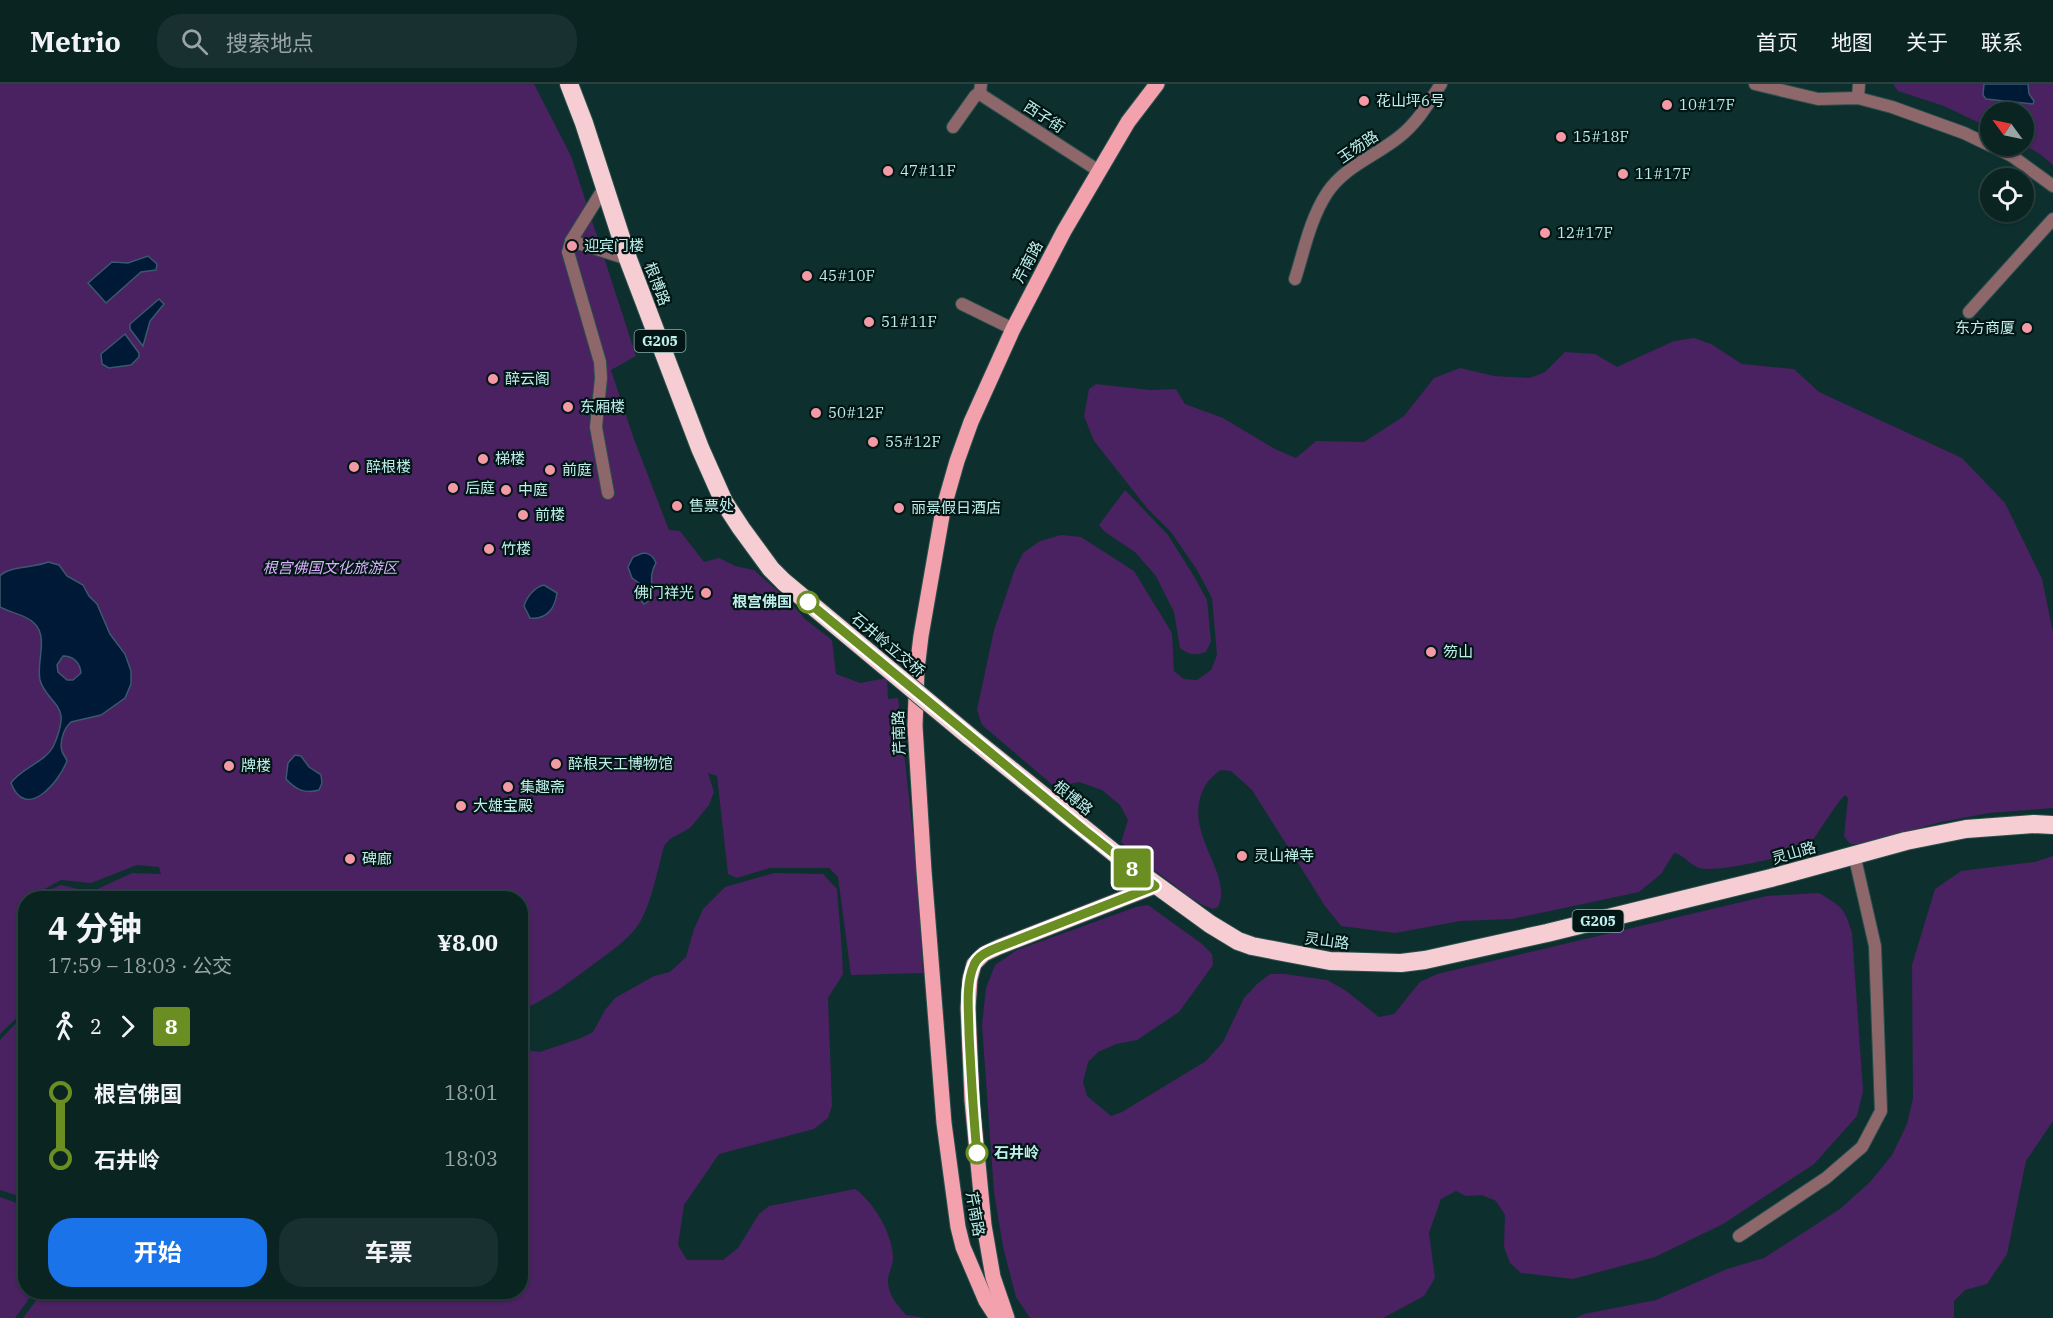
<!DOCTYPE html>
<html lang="zh">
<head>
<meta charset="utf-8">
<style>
  :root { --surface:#0a2422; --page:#18302f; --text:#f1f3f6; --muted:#99a4a5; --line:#2a4140; --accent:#1a73e8 }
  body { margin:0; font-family:"IBM Plex Serif","Noto Sans SC",serif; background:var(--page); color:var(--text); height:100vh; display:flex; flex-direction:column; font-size:22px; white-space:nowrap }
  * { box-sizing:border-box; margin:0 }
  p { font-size:20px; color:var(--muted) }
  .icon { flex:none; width:33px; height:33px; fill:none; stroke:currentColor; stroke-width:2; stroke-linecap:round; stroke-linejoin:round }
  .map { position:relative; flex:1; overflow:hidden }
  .details { position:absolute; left:18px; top:807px; width:510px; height:408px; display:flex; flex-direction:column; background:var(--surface); border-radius:24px; box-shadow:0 2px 4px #0004,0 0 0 2px var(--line) }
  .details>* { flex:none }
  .badge { padding:0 12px; border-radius:4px; font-size:21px; line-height:39px }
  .needle { width:39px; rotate:303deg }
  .controls { position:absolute; left:1980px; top:18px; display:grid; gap:12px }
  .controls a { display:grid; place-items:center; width:54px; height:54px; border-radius:50%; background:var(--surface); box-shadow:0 2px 4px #0004,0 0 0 2px var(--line); font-size:30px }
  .map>.badge { position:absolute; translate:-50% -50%; box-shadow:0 0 0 3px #fff }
  .legs { display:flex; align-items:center; gap:9px; height:66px; padding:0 30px; font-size:20px }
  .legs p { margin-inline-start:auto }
  .head { display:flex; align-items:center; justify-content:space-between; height:102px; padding:0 30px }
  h1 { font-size:33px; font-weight:700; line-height:45px }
  .cta { display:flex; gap:12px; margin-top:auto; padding:12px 30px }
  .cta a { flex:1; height:69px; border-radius:24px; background:var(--accent); color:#fff; font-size:24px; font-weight:700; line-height:69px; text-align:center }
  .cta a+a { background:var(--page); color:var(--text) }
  ul { padding:0 30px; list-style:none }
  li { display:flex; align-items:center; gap:21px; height:66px; font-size:22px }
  li i { display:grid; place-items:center; width:9px; height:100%; margin:0 8px; background:currentColor }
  li i::after { content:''; width:15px; height:15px; margin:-8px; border:4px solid; border-radius:50%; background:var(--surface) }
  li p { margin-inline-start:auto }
  li:first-child i { background:linear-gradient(#0000 50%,currentColor 0) }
  li:last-child i { background:linear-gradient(currentColor 50%,#0000 0) }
  header { display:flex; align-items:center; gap:36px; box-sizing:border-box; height:84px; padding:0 30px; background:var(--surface); border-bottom:2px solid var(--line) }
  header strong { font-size:28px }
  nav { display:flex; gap:33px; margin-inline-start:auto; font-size:21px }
  .search { width:420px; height:54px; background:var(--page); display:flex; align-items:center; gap:15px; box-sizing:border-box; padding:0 21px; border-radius:24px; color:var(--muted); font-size:22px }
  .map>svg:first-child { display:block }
</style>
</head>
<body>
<header>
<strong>Metrio</strong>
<div class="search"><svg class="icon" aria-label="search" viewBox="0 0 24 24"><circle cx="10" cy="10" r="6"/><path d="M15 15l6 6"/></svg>搜索地点</div>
<nav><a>首页</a><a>地图</a><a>关于</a><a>联系</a></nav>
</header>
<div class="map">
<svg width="2053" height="1234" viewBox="0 0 2053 1234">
  <rect width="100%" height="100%" fill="#0d302e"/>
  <g fill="#4a2161">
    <path d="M0,0H534L571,72L636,272L611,286L634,355L669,446L680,447L704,478L719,474L735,482L754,486L791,519L806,536L832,556L836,590L860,599L887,594L888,615L898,614L916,777L923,889L851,891L838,793L829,784H770L737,794L728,790L717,692L708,689L714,708L709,721L690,744L670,755L664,762C658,784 650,827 636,844C626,857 611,867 598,877C573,895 549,915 521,926L520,814H44V808L61,801L91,808L132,789L161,790L159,783L137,781L91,799L61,796L41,807L40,814H26L25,926L0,950Z"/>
    <path d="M1893,0H2053V81L2040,70L2024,61V28H1990V44L1944,22L1898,7Z"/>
    <path d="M1694,254L1711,260L1742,280L1794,285L1819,308L1962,374L2005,419L2042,495L2053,548V724L1989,729L1941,738L1862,760H1850L1844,752L1848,714L1845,711C1829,728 1820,750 1803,767C1783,772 1713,791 1697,783C1688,779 1684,771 1674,769L1661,790L1639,808L1512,835L1460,837L1395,849L1341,842L1325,822L1252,706L1231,687L1220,686C1216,690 1210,694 1207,699C1177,746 1235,788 1218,823L1213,825C1191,817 1183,807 1165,794C1148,782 1137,773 1121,758L1128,736L1120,721L1102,706L1079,698L1055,703L982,641L977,626L994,546L1015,485L1023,469L1040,457L1061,451L1081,453L1134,487L1172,549L1174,587L1184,595L1197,596L1211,586L1217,571L1212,514L1197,486L1171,448L1147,424L1094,357L1084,332L1089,305L1096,300L1150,306L1176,305L1185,320L1223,334L1275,365L1296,374L1316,357L1364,358L1404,332L1434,294L1460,284L1494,292L1530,294L1545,288L1565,268L1595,270L1617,283L1674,257Z"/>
    <path d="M1125,406L1168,451L1195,494L1207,516L1211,557L1206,568C1195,572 1189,571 1180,564L1174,528L1156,492L1135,468L1105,448L1099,441Z"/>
    <path d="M2053,772V1037L2026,1077L2007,1170L1987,1200L1965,1206L1954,1217V1234H1575L1584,1230L1656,1216L1727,1185L1764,1174L1840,1125L1870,1098L1892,1071L1907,1040L1913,1014L1912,881L1935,805L1961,787L2035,778Z"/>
    <path d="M774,789L823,790L837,805L842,868L843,890L828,914L832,1022L828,1034L814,1045L719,1070L684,1121L678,1161L687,1176H723L738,1164L759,1130L769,1122L855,1105C874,1118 894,1152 893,1176C892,1184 887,1192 888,1199C889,1212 898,1222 906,1231L926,1234H23L38,1214L40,1208H520L521,965L540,968L581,954L593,948L605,926L615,914L654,892L670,888L686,873L694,845L703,825L725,803Z"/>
    <path d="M1819,809C1841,822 1845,824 1852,849L1863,1007L1857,1032L1814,1080L1723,1140L1655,1173L1573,1195L1521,1189L1510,1179L1504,1163L1505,1131L1496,1117L1482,1111L1466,1112L1456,1107L1441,1115L1429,1149L1435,1194L1424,1212L1383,1234H1030L1016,1213L1003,1163L994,1108L982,941L986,904L995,881L1017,866L1136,823L1148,821L1202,860L1212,870L1213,881L1179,928L1137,956L1116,960L1098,968L1088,978L1083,998L1087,1012L1111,1032L1122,1028L1206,977L1223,958L1244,914L1257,900L1270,890H1285L1327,896L1345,906L1379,933L1394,930L1420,898L1437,890L1767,812Z"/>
    <path d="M25,930V1114L0,1106V956Z"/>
    <path d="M0,1113L25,1122L26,1208H31L29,1215L15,1234H0Z"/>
  </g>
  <g fill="#001937" stroke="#39596d" stroke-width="1.5" fill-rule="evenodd">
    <path d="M1984,0H2028L2029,10L2034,17L2033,20L1986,15L1983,11Z"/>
    <path d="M148,172L157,180L156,186L141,188L106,219L88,199L112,178L128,179Z"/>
    <path d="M159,215L164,220L150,237L143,262L130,245V240Z"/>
    <path d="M125,250L139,269V273L131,281L109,284L102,280L101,270Z"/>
    <path d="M643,469C650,469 654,473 656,479C645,496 660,513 644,520L642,518L645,513L643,502L632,494L628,483L633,473Z"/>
    <path d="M48,478L59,481L67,492L83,501L89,512L97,520L110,550L125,570L131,587V600L125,614L101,631L71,638C64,644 59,658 62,667C63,671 66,673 67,677C59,698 26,738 11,699C21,684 45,678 53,663C57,655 62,640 61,632C60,619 44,612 40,596C36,578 49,553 34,539C25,530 10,529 0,523V492C8,482 34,484 48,478ZM63,572C74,572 80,579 81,589L73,596H67L58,588L57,581Z"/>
    <path d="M544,501L557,509C555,524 547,536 530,534L524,522C527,512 535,503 544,501Z"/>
    <path d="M295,671L301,672L309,683L321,691L322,699L319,706C305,710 296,706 286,695L288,679Z"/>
  </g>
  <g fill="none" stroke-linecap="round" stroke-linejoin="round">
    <g stroke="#294f4c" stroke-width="14">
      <g id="minor">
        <path d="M981,0L980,8L983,12L1099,87"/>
        <path d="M1755,0L1818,15L1858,14L1892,23L1964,49L2012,72L2053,102"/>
        <path d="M1858,14L1859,0"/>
        <path d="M953,43L975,12L980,8"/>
        <path d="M604,104L571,157L628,175"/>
        <path d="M571,157L568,168L600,278L601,294L596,343L608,409"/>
        <path d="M1295,195C1304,167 1310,135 1327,109C1345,82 1374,73 1399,53C1418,38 1428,20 1441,0"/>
        <path d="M962,220L1013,245"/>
        <path d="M1969,228L2053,135"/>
        <path d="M1739,1152L1826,1094L1862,1063L1881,1027L1875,862L1854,770"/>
      </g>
    </g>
    <g stroke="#294f4c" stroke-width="17">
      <g id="major">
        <path d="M997,1234L986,1217L963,1163L958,1143L944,1039L924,787L915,642L917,585L921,552L943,426L957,377L971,338L1013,245L1064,147L1128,38L1157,0"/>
        <path d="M1007,1234L993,1193L984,1141L972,1017L968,924L970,895L974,880L984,870L999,863L1155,802"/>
      </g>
    </g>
    <g stroke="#294f4c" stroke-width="20">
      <g id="highway">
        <path d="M569,0L584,39L628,175L700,364L724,418L741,444L771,485L784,498"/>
        <path d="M969,652L1133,784L1210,840L1238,857L1252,862L1330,877L1401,879L1425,876L1547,849L1771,794L1906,757L1966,745L2034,740L2053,741"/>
      </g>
    </g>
    <use href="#minor" stroke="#8e676b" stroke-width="12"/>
    <use href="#major" stroke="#f3a2ad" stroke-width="15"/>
    <use href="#highway" stroke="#f6cdd2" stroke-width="18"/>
    <g stroke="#294f4c" stroke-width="20" stroke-linecap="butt">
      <path id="highway-bridge" d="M784,498L969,652"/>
    </g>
    <use href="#highway-bridge" stroke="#f6cdd2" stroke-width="18"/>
  </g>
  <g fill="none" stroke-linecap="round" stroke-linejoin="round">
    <g stroke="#fff" stroke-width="14">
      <path id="line-1" d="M808,518L1084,746L1155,802L999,863C989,867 978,871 974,881C965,901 969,929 969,950C971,990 973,1029 977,1069"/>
    </g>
    <use href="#line-1" stroke="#6b8e23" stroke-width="9"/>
  </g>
  <g fill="#f49aa6" stroke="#011615" stroke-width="2">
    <circle cx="1364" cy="17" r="6"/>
    <circle cx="1667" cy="21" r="6"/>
    <circle cx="1561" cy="53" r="6"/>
    <circle cx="888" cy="87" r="6"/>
    <circle cx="1623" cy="90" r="6"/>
    <circle cx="1545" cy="149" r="6"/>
    <circle cx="572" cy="162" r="6"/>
    <circle cx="807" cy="192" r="6"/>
    <circle cx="869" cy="238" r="6"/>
    <circle cx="2027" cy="244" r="6"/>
    <circle cx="493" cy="295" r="6"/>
    <circle cx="568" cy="323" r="6"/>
    <circle cx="816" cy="329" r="6"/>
    <circle cx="873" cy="358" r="6"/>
    <circle cx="483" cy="375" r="6"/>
    <circle cx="354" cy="383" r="6"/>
    <circle cx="550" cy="386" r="6"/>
    <circle cx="453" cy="404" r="6"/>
    <circle cx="506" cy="406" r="6"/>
    <circle cx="677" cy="422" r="6"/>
    <circle cx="899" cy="424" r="6"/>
    <circle cx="523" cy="431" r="6"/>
    <circle cx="489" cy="465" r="6"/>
    <circle cx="706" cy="509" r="6"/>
    <circle cx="1431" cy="568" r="6"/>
    <circle cx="556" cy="680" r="6"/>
    <circle cx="229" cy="682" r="6"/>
    <circle cx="508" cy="703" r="6"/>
    <circle cx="461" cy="722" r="6"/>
    <circle cx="1242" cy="772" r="6"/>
    <circle cx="350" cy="775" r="6"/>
  </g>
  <g fill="#fff" stroke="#6b8e23" stroke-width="3">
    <circle cx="808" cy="518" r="10"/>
    <circle cx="977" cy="1069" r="10"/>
  </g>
  <g text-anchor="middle" stroke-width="4.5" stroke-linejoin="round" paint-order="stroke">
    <g fill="#011615" stroke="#86aeab" stroke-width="1.5">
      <rect x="634.5" y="246" width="51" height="22" rx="4.5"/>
      <rect x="1572.5" y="826" width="51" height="22" rx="4.5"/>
    </g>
    <g font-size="14" font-weight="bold" fill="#bfefeb">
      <text x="660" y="262">G205</text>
      <text x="1598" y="842">G205</text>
    </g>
    <g font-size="15" fill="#bfefeb" stroke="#011615" text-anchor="start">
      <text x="1376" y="22">花山坪6号</text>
      <text x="1679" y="26">10#17F</text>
      <text x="1573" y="58">15#18F</text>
      <text x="900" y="92">47#11F</text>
      <text x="1635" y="95">11#17F</text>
      <text x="1557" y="154">12#17F</text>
      <text x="584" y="167">迎宾门楼</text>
      <text x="819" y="197">45#10F</text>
      <text x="881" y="243">51#11F</text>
      <text x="2015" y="249" text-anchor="end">东方商厦</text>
      <text x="505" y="300">醉云阁</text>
      <text x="580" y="328">东厢楼</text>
      <text x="828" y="334">50#12F</text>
      <text x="885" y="363">55#12F</text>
      <text x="495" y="380">梯楼</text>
      <text x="366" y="388">醉根楼</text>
      <text x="562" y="391">前庭</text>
      <text x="465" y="409">后庭</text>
      <text x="518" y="411">中庭</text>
      <text x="689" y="427">售票处</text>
      <text x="911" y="429">丽景假日酒店</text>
      <text x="535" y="436">前楼</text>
      <text x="501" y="470">竹楼</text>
      <text x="694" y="514" text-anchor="end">佛门祥光</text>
      <text x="1443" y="573">笏山</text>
      <text x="568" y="685">醉根天工博物馆</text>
      <text x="241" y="687">牌楼</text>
      <text x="520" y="708">集趣斋</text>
      <text x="473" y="727">大雄宝殿</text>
      <text x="1254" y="777">灵山禅寺</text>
      <text x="362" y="780">碑廊</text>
    </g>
    <g font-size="15" fill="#bfefeb" stroke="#011615">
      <text transform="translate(1044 33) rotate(33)" y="5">西子街</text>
      <text transform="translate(1358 63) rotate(-34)" y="5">玉笏路</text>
      <text transform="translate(1028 178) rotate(-62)" y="5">芹南路</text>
      <text transform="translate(657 200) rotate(69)" y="5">根博路</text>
      <text transform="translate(888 561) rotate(40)" y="5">石井岭立交桥</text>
      <text transform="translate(899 649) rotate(-92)" y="5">芹南路</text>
      <text transform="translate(1073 714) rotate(39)" y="5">根博路</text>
      <text transform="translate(1794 769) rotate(-16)" y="5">灵山路</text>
      <text transform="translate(1327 857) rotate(7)" y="5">灵山路</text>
      <text transform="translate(975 1130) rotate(80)" y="5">芹南路</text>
    </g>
    <g font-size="15" font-style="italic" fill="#dcaffc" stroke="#011615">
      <text x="330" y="489">根宫佛国文化旅游区</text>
    </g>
    <g font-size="15" font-weight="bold" fill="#bfefeb" stroke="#011615" text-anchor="end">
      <text x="792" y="523">根宫佛国</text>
      <text x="994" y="1074" text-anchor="start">石井岭</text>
    </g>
  </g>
</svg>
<div class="controls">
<a><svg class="needle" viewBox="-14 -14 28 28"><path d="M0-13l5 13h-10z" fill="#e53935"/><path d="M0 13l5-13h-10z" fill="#99a4a5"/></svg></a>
<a><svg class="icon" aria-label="locate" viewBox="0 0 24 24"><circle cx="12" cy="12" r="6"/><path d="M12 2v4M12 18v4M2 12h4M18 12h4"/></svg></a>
</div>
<b class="badge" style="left:1132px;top:784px;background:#6b8e23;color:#fff">8</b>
<section class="details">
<div class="head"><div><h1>4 分钟</h1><p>17:59 – 18:03 · 公交</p></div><b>¥8.00</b></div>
<div class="legs"><svg class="icon" aria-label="walk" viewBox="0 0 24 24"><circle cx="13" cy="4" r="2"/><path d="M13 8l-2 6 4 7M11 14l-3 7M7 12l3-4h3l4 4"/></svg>2<svg class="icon" aria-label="forward" viewBox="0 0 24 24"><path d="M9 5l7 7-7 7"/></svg><b class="badge" style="background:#6b8e23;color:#fff">8</b></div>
<ul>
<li><i style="color:#6b8e23"></i><b>根宫佛国</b><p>18:01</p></li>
<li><i style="color:#6b8e23"></i><b>石井岭</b><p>18:03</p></li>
</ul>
<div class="cta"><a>开始</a><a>车票</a></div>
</section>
</div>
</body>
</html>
